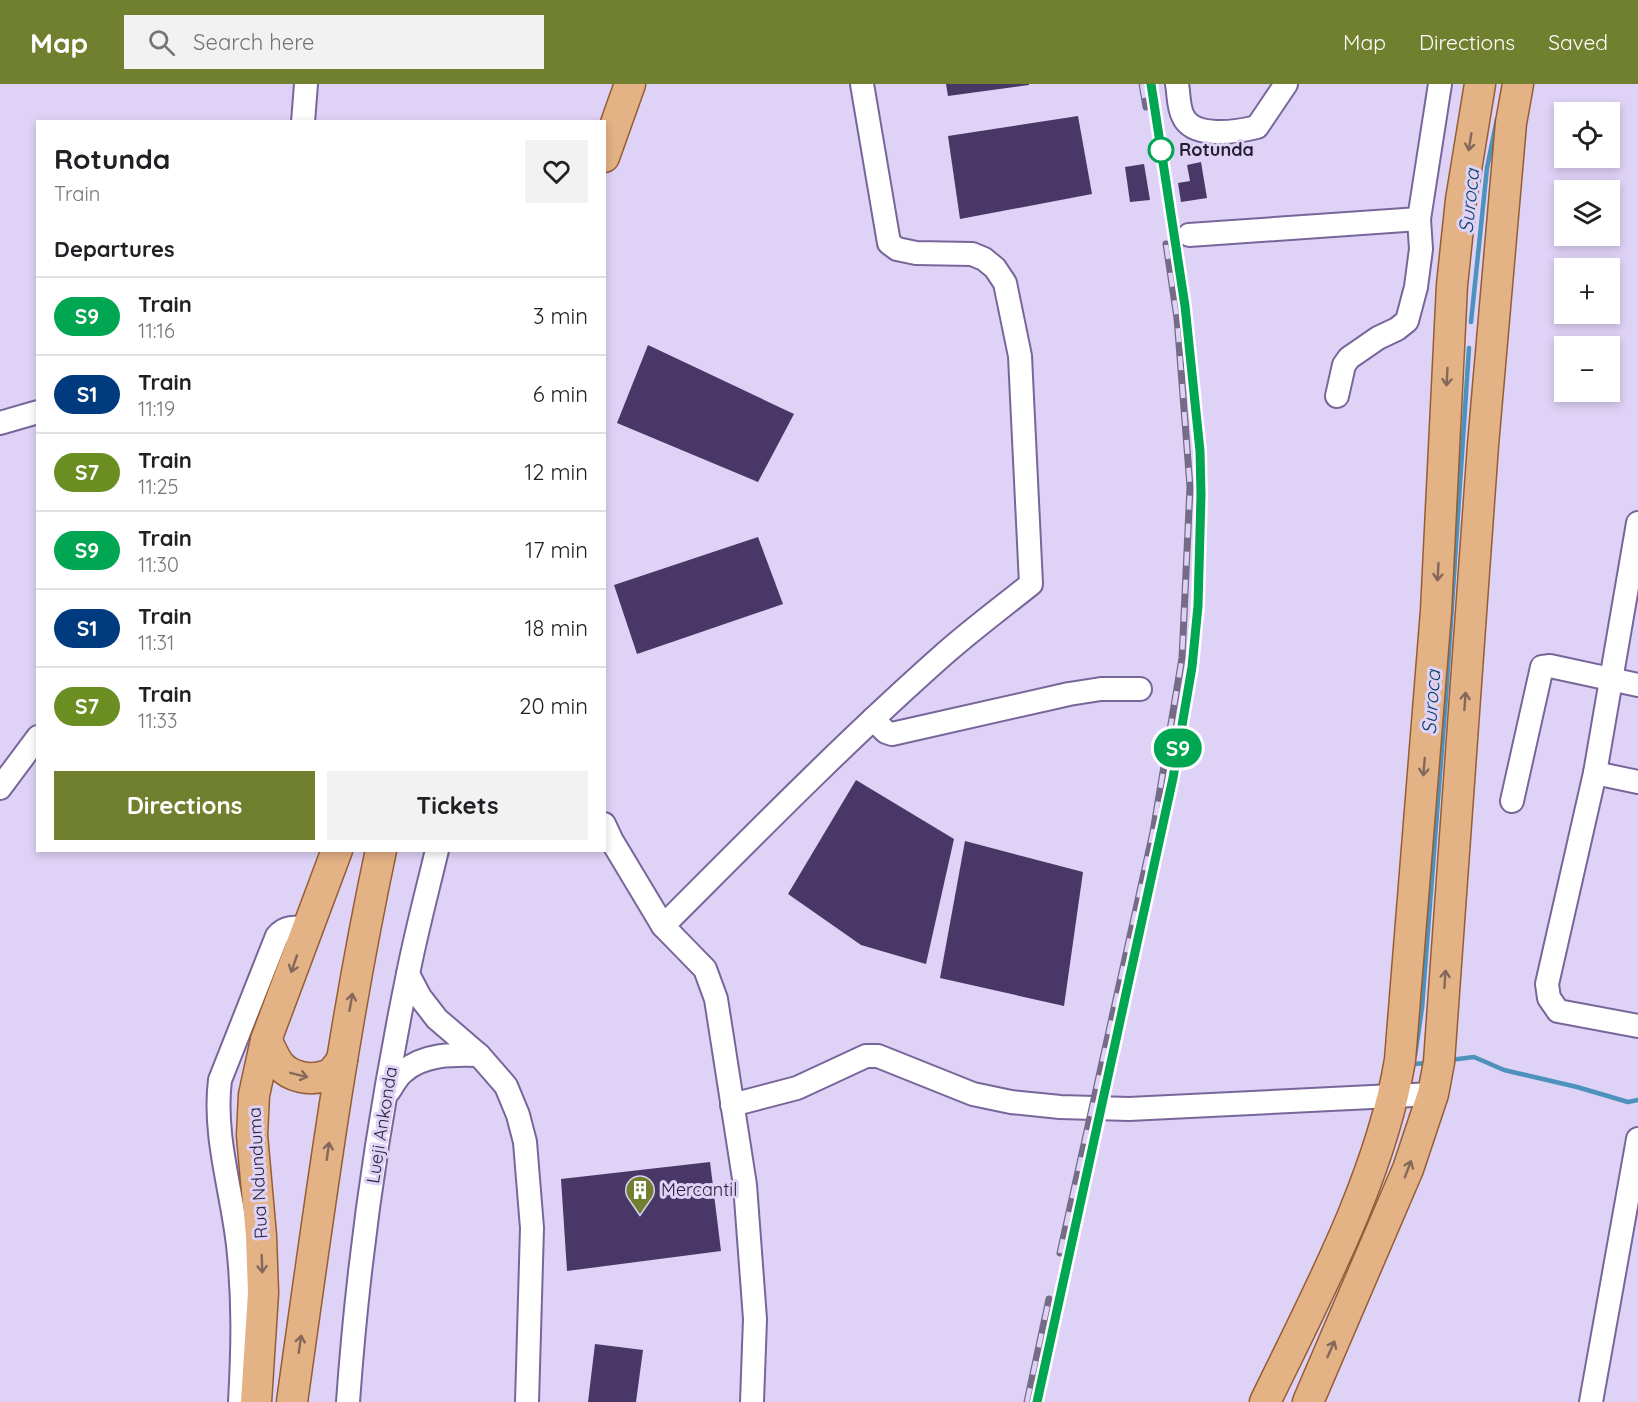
<!DOCTYPE html>
<html lang="en">
<head>
<meta charset="utf-8">
<style>
  :root { --surface:#fff; --page:#f2f2f2; --text:#202124; --muted:#757577; --line:#e0e0e0; --accent:#70802f }
  body { margin:0; font-family:Quicksand,sans-serif; background:var(--page); color:var(--text); height:100vh; display:flex; flex-direction:column; font-size:22px; white-space:nowrap }
  * { box-sizing:border-box; margin:0 }
  p { font-size:20px; color:var(--muted) }
  .icon { flex:none; width:33px; height:33px; fill:none; stroke:currentColor; stroke-width:2; stroke-linecap:round; stroke-linejoin:round }
  .map { position:relative; flex:1; overflow:hidden }
  .sheet { position:absolute; left:36px; top:36px; width:570px; height:732px; display:flex; flex-direction:column; background:var(--surface); border-radius:0px; box-shadow:0 3px 9px #0003 }
  .sheet>* { flex:none }
  .badge { padding:0 12px; border-radius:20px; font-size:21px; line-height:39px }
  .controls { position:absolute; left:1554px; top:18px; display:grid; gap:12px }
  .controls a { display:grid; place-items:center; width:66px; height:66px; border-radius:0px; background:var(--surface); box-shadow:0 3px 9px #0003; font-size:30px }
  .map>.badge { position:absolute; translate:-50% -50%; box-shadow:0 0 0 3px #fff }
  h2 { padding:0 18px; font-size:22px; line-height:54px }
  .round { display:grid; place-items:center; flex:none; width:63px; height:63px; border-radius:0px; background:var(--page) }
  .overview { display:flex; align-items:center; justify-content:space-between; height:102px; padding:0 18px }
  h1 { font-size:28px; font-weight:800; line-height:45px }
  .action { display:flex; gap:12px; margin-top:auto; padding:12px 18px }
  .action a { flex:1; height:69px; border-radius:0px; background:var(--accent); color:#fff; font-size:24px; font-weight:800; line-height:69px; text-align:center }
  .action a+a { background:var(--page); color:var(--text) }
  ul { padding:0; list-style:none }
  li { display:flex; align-items:center; gap:18px; height:78px; padding:0 18px; border-top:2px solid var(--line) }
  li div { flex:1 }
  li b { display:block; font-size:22px }
  li em { font-style:normal }
  li .badge { min-width:66px; font-weight:700; text-align:center }
  header { display:flex; align-items:center; gap:36px; box-sizing:border-box; height:84px; padding:0 30px; background:var(--accent); color:#fff }
  header strong { font-size:28px }
  nav { display:flex; gap:33px; margin-inline-start:auto; font-size:21px }
  .search { width:420px; height:54px; background:var(--page); display:flex; align-items:center; gap:15px; box-sizing:border-box; padding:0 21px; border-radius:0px; color:var(--muted); font-size:22px }
  .map>svg:first-child { display:block }
</style>
</head>
<body>
<header>
<strong>Map</strong>
<div class="search"><svg class="icon" aria-label="search" viewBox="0 0 24 24"><circle cx="10" cy="10" r="6"/><path d="M15 15l6 6"/></svg>Search here</div>
<nav><a>Map</a><a>Directions</a><a>Saved</a></nav>
</header>
<div class="map">
<svg width="1638" height="1318" viewBox="0 0 1638 1318">
  <rect width="100%" height="100%" fill="#ded2f6"/>
  <g fill="none" stroke-linecap="round" stroke-linejoin="round">
    <g stroke="#4d91bd" stroke-width="4.5">
      <path d="M1471,238L1487,84L1497,35"/>
      <path d="M1415,972L1422,924L1446,612L1469,264"/>
      <path d="M1450,976L1474,973L1504,986L1577,1003L1628,1018L1638,1016"/>
      <path d="M1413,980L1429,979"/>
    </g>
  </g>
  <g fill="#493768">
    <path d="M946,0H1029V1L948,12Z"/>
    <path d="M1078,32L1092,110L960,135L948,52Z"/>
    <path d="M1201,78L1207,114L1181,118L1178,99L1190,97L1187,81Z"/>
    <path d="M1144,80L1150,116L1130,118L1125,83Z"/>
    <path d="M648,261L794,330L758,398L617,339Z"/>
    <path d="M758,453L783,520L637,570L614,501Z"/>
    <path d="M856,696L954,755L926,880L861,861L788,810Z"/>
    <path d="M965,757L1083,788L1064,922L940,894Z"/>
    <path d="M710,1078L721,1167L567,1187L561,1095Z"/>
    <path d="M595,1260L643,1266L636,1318H588Z"/>
  </g>
  <g fill="none" stroke-linecap="round" stroke-linejoin="round">
    <g stroke="#78669b" stroke-width="26">
      <g id="minor">
        <path d="M1177,0C1179,10 1178,23 1183,32C1193,55 1237,48 1257,43L1286,0"/>
        <path d="M303,38L306,0"/>
        <path d="M1189,151L1419,135"/>
        <path d="M1337,312L1344,281L1349,274L1378,254L1397,245L1407,237L1416,203L1421,165L1419,135L1440,0"/>
        <path d="M0,339L38,328"/>
        <path d="M1638,439L1595,689L1547,900L1549,914L1558,927L1638,942"/>
        <path d="M873,635L886,648L892,650L1069,610L1101,605H1140"/>
        <path d="M1595,689L1638,698"/>
        <path d="M0,704L38,653"/>
        <path d="M1512,717L1542,583L1550,582L1638,601"/>
        <path d="M604,740L612,757L663,842L705,885L716,915L745,1101L755,1235L752,1318"/>
        <path d="M663,842C754,751 845,658 942,572C970,547 1001,524 1031,500L1020,272L1005,199L995,184L984,175L972,170L916,169L897,165L889,159L862,0"/>
        <path d="M408,890L420,913L437,935L479,971L506,1002L518,1031L525,1058L532,1144L527,1318"/>
        <path d="M389,1007C393,1001 397,993 403,988C423,970 453,970 479,971"/>
        <path d="M732,1021L797,1004L866,972H878L973,1010L1011,1018L1060,1023L1129,1025L1433,1010"/>
        <path d="M240,1318C243,1264 244,1216 238,1161C232,1107 213,1051 220,996L277,852C285,842 295,843 306,845"/>
        <path d="M348,1318C358,1175 379,1031 408,890C416,849 427,808 437,766"/>
        <path d="M1591,1318L1638,1055"/>
      </g>
    </g>
    <g stroke="#955d33" stroke-width="33">
      <g id="major">
        <path d="M604,73L630,0"/>
        <path d="M266,956C271,964 274,974 280,981C290,993 310,997 325,992C333,990 337,982 342,976"/>
        <path d="M256,1318L263,1209L261,1152L252,1051L254,1011L266,956L337,766"/>
        <path d="M292,1318C318,1134 342,949 381,766"/>
        <path d="M1265,1318C1316,1213 1381,1092 1400,976L1436,527L1452,201L1461,116L1480,0"/>
        <path d="M1308,1318L1408,1085L1433,1010L1439,978L1483,361L1511,39L1518,0"/>
      </g>
    </g>
    <use href="#minor" stroke="#fff" stroke-width="22"/>
    <use href="#major" stroke="#e3b285" stroke-width="30"/>
    <g stroke="#756b87" stroke-width="7">
      <g id="rail">
        <path d="M1142,0L1146,23"/>
        <path d="M1060,1169L1153,748L1182,574L1190,403L1177,234L1166,160"/>
        <path d="M1027,1318L1049,1215"/>
        <path d="M1037,1318L1173,694L1192,583L1198,522L1201,411L1200,367L1185,222L1151,0"/>
      </g>
    </g>
    <use href="#rail" stroke="#ded2f6" stroke-width="4.5" stroke-dasharray="14" stroke-linecap="butt"/>
  </g>
  <defs><path id="oneway-shaft" d="M-6 0H5M1.5-3L5.5 0L1.5 3" fill="none" stroke-width="1.6" stroke-linecap="round" stroke-linejoin="round" transform="scale(1.5)"/></defs>
  <g stroke="#84685c">
    <use href="#oneway-shaft" transform="translate(1470 58) rotate(99)"/>
    <use href="#oneway-shaft" transform="translate(1447 293) rotate(93)"/>
    <use href="#oneway-shaft" transform="translate(1438 488) rotate(93)"/>
    <use href="#oneway-shaft" transform="translate(1465 617) rotate(-86)"/>
    <use href="#oneway-shaft" transform="translate(1424 683) rotate(95)"/>
    <use href="#oneway-shaft" transform="translate(294 880) rotate(109)"/>
    <use href="#oneway-shaft" transform="translate(1445 895) rotate(-86)"/>
    <use href="#oneway-shaft" transform="translate(351 918) rotate(-80)"/>
    <use href="#oneway-shaft" transform="translate(299 991) rotate(14)"/>
    <use href="#oneway-shaft" transform="translate(328 1067) rotate(-82)"/>
    <use href="#oneway-shaft" transform="translate(1408 1085) rotate(-69)"/>
    <use href="#oneway-shaft" transform="translate(262 1180) rotate(88)"/>
    <use href="#oneway-shaft" transform="translate(300 1260) rotate(-82)"/>
    <use href="#oneway-shaft" transform="translate(1331 1265) rotate(-66)"/>
  </g>
  <g fill="none" stroke-linecap="round" stroke-linejoin="round">
    <g stroke="#fff" stroke-width="14">
      <path id="line" d="M1037,1318L1173,694L1192,583L1198,522L1201,411L1200,367L1185,222L1151,0"/>
    </g>
    <use href="#line" stroke="#00a651" stroke-width="9"/>
  </g>
  <defs>
    <g id="building-pin" transform="scale(1.5)"><path d="M0 17L-7.5 6A9.5 9.5 0 1 1 7.5 6Z" fill="#70802f" stroke="#ded2f6"/><path d="M-4-6H4V6H1V3H-1V6H-4ZM-2.5-4.3h1.7v1.8h-1.7ZM.8-4.3h1.7v1.8H.8ZM-2.5-1h1.7V.8h-1.7ZM.8-1h1.7V.8H.8Z" fill="#fff"/></g>
  </defs>
  <g fill-rule="evenodd">
    <use href="#building-pin" x="640" y="1106"/>
  </g>
  <circle fill="#fff" stroke="#00a651" stroke-width="3" cx="1161" cy="66" r="12"/>
  <g text-anchor="middle" stroke-width="6" stroke-linejoin="round" paint-order="stroke">
    <g font-size="18" font-weight="bold" fill="#261e34" stroke="#ded2f6" text-anchor="start">
      <text x="1179" y="72">Rotunda</text>
    </g>
    <g font-size="18" fill="#261e34" stroke="#ded2f6">
      <text transform="translate(382 1041) rotate(-81)" y="6">Lueji Ankonda</text>
      <text transform="translate(258 1089) rotate(-93)" y="6">Rua Ndunduma</text>
    </g>
    <g font-size="18" fill="#261e34" stroke="#ded2f6" text-anchor="start">
      <text x="661" y="1112">Mercantil</text>
    </g>
    <g font-size="20" font-style="italic" fill="#0d4463" stroke="#ded2f6">
      <text transform="translate(1469 117) rotate(-84)" y="7">Suroca</text>
      <text transform="translate(1431 618) rotate(-86)" y="7">Suroca</text>
    </g>
  </g>
</svg>
<div class="controls">
<a><svg class="icon" aria-label="locate" viewBox="0 0 24 24"><circle cx="12" cy="12" r="6"/><path d="M12 2v4M12 18v4M2 12h4M18 12h4"/></svg></a>
<a><svg class="icon" aria-label="layers" viewBox="0 0 24 24"><path d="M12 4l9 5-9 5-9-5zM3 14l9 5 9-5"/></svg></a>
<a>+</a>
<a>−</a>
</div>
<b class="badge" style="left:1178px;top:664px;background:#00a651;color:#fff">S9</b>
<section class="sheet">
<div class="overview"><div><h1>Rotunda</h1><p>Train</p></div><a class="round"><svg class="icon" aria-label="heart" viewBox="0 0 24 24"><path d="M12 20l-8-8c-3-5 5-10 8-4 3-6 11-1 8 4z"/></svg></a></div>
<h2>Departures</h2>
<ul>
<li><span class="badge" style="background:#00a651;color:#fff">S9</span><div><b>Train</b><p>11:16</p></div><em>3 min</em></li>
<li><span class="badge" style="background:#003b80;color:#fff">S1</span><div><b>Train</b><p>11:19</p></div><em>6 min</em></li>
<li><span class="badge" style="background:#6b8e23;color:#fff">S7</span><div><b>Train</b><p>11:25</p></div><em>12 min</em></li>
<li><span class="badge" style="background:#00a651;color:#fff">S9</span><div><b>Train</b><p>11:30</p></div><em>17 min</em></li>
<li><span class="badge" style="background:#003b80;color:#fff">S1</span><div><b>Train</b><p>11:31</p></div><em>18 min</em></li>
<li><span class="badge" style="background:#6b8e23;color:#fff">S7</span><div><b>Train</b><p>11:33</p></div><em>20 min</em></li>
</ul>
<div class="action"><a>Directions</a><a>Tickets</a></div>
</section>
</div>
</body>
</html>
